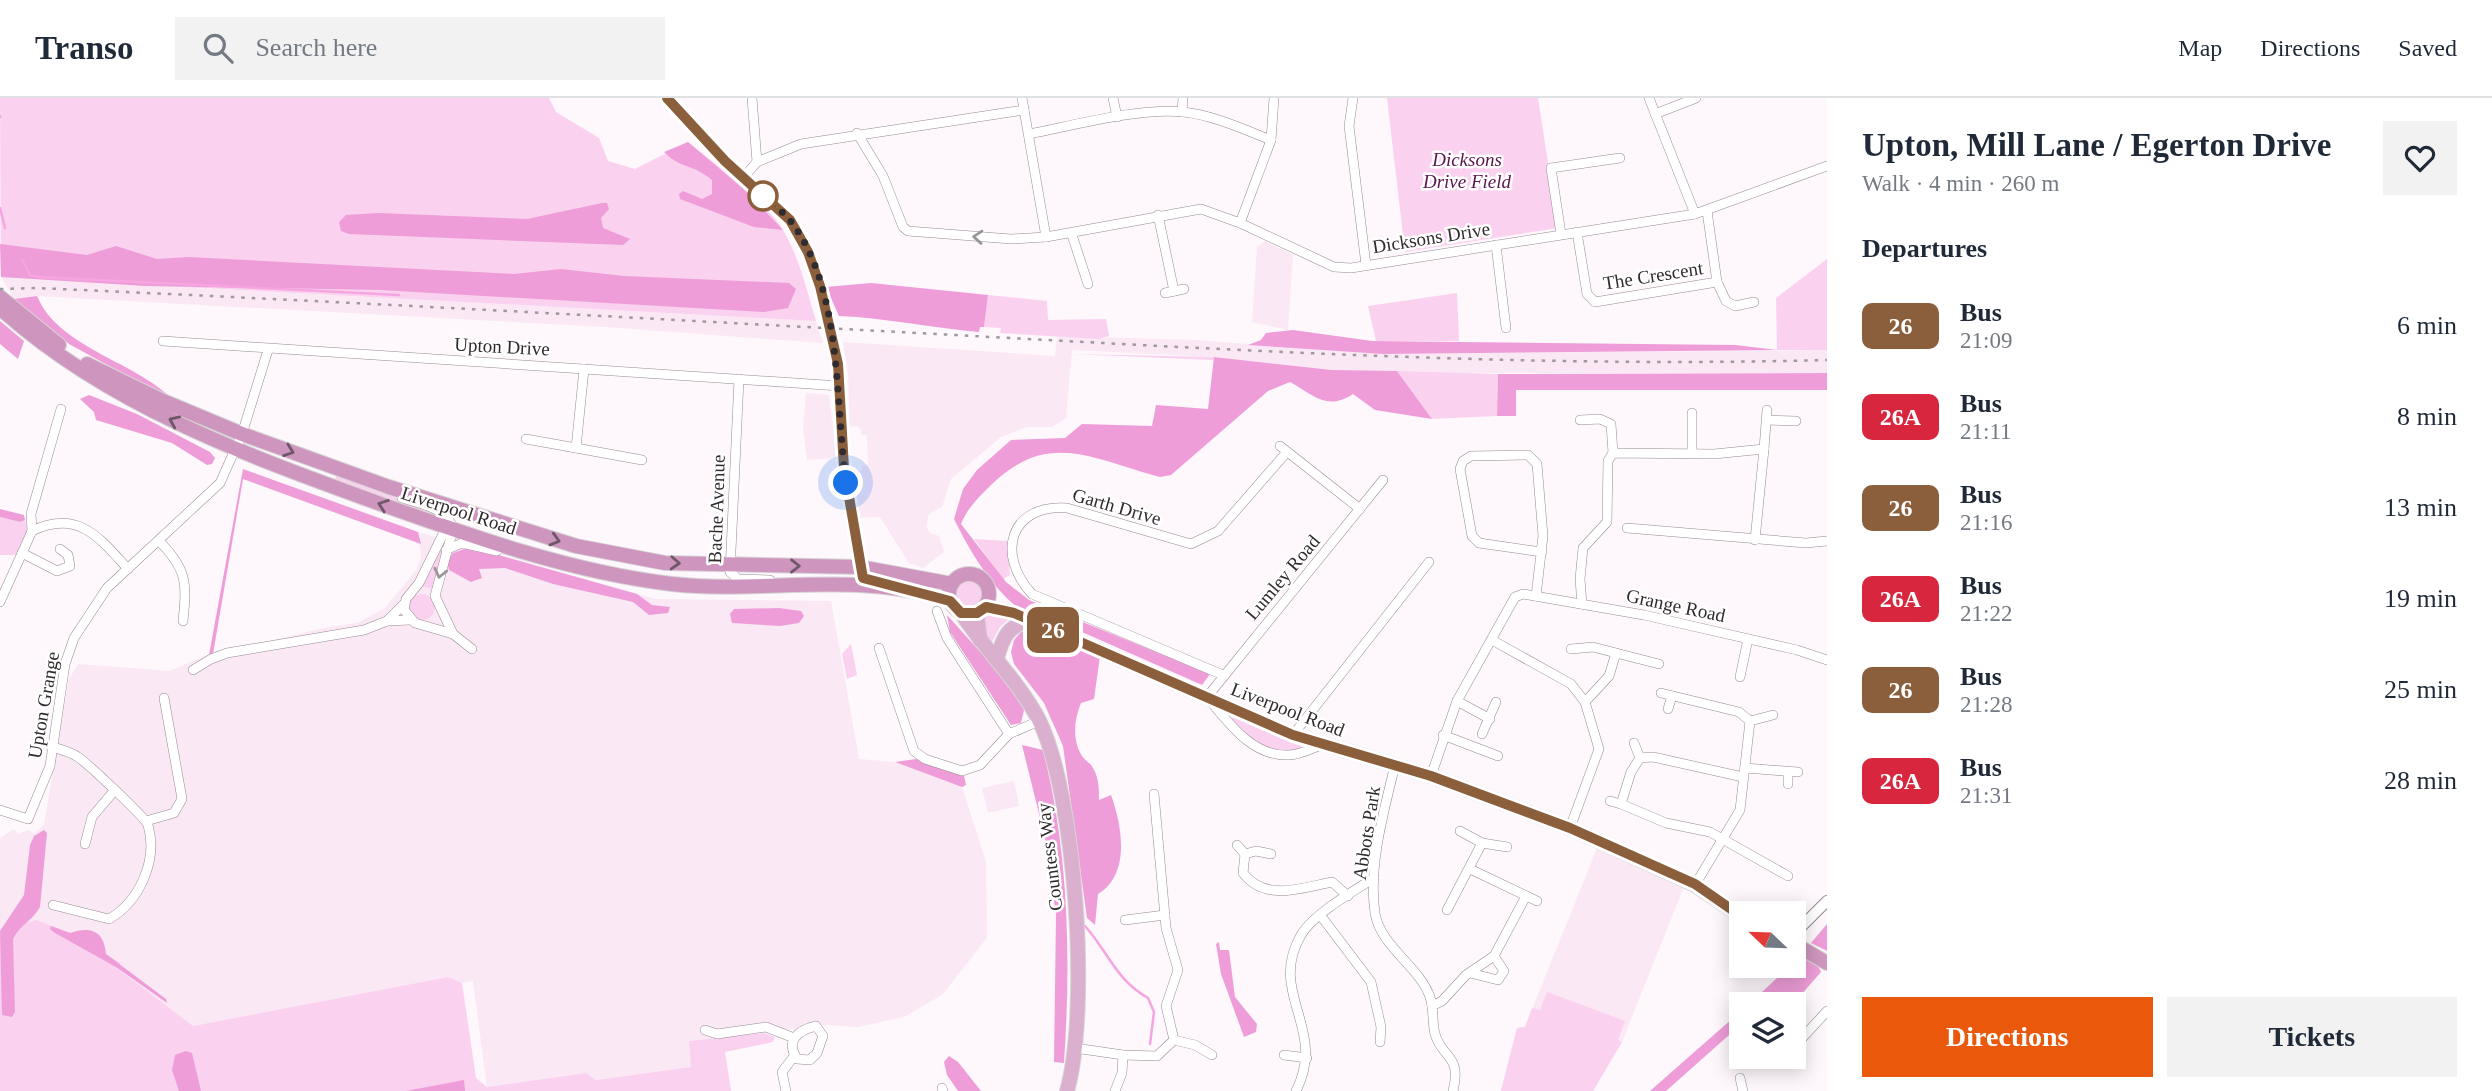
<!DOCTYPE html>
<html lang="en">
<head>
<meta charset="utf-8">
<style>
  :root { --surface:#fff; --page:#f2f2f3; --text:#1f2937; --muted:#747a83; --line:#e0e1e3; --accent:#ea580c }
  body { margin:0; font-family:Georgia,serif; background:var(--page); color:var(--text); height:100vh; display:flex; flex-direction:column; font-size:26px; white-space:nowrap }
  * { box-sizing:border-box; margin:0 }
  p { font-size:23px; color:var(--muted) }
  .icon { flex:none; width:38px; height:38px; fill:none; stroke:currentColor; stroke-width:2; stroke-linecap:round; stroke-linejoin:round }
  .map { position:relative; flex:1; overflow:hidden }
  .details { display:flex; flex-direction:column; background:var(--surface); width:665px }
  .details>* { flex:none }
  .badge { padding:0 14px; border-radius:10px; font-size:24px; line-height:46px }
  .needle { width:46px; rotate:293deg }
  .tools { position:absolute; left:1729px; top:803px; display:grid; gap:14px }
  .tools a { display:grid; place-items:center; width:77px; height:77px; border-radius:0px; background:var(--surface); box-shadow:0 4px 18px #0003; font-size:35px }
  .you { position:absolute; width:35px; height:35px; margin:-18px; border:5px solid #fff; border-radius:50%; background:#1a73e8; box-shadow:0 0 0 10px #1a73e833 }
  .map>.badge { position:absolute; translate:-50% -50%; box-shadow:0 0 0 4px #fff }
  h2 { padding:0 35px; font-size:26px; line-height:63px }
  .round { display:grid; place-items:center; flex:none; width:74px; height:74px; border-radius:0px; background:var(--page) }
  .head { display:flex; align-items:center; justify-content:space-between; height:119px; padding:0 35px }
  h1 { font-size:33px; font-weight:600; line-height:52px }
  .cta { display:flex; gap:14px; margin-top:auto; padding:14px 35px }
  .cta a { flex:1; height:80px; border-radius:0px; background:var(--accent); color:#fff; font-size:28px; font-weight:600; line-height:80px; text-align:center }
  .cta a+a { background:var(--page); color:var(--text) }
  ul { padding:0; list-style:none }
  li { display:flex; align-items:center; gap:21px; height:91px; padding:0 35px }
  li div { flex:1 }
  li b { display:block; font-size:26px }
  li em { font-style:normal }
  li .badge { min-width:77px; font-weight:700; text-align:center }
  header { display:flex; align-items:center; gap:42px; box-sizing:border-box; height:98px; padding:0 35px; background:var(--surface); border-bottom:2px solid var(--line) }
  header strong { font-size:33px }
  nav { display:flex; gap:38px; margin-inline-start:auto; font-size:24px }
  .search { width:490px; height:63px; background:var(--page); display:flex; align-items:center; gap:18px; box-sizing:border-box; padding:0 24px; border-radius:0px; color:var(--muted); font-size:26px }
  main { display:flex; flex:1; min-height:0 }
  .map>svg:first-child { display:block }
</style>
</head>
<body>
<header>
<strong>Transo</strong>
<div class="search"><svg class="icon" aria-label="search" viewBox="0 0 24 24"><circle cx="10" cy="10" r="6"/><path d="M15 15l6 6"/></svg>Search here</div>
<nav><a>Map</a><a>Directions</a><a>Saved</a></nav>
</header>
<main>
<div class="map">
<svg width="1827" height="993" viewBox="0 0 1827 993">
  <rect width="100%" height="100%" fill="#fef7fc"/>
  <g fill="#fbe8f5">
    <path d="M1265,143L1293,157L1288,232L1252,224L1257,149Z"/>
    <path d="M1,179L816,223L823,245L605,229L37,198L14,201Z"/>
    <path d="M1057,238L1195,242L1383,256L1827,252V275H1429L1332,272L1214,259L1072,252L1066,320L1052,329H1027L1001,339L951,381L942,409L929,416L926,428L930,435L939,438L944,454L923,470L909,465L880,419L857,420L851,374L862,373V368L868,367L867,337H861V331L857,328L850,329L848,274L843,244L1055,258Z"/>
    <path d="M806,295L829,297L836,360L807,362L803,330Z"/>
    <path d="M418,434L656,501L831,503L859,661L895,664L962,689L986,764L987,840L942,897L904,919L858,929L828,927L690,943L692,969L596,982L586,975L487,989L473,883L462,885L448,879L193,928L116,869L120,864L70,835L0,833V740L14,731L18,736L28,732L34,735L44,727L69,581L78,566L169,573L205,558L324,530L357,525L385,510L417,471L421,459Z"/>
    <path d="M1014,683L1019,708L988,715L982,690Z"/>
    <path d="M1597,750L1683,791L1622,944L1593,993H1501L1517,930L1525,929Z"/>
  </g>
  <g fill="#fad1ee">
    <path d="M0,0H549L556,14L599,40L608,63L635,71L688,44C715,66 766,103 783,132C799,159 807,193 816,223L1,179Z"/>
    <path d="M1387,0H1538L1558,130L1405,154Z"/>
    <path d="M1827,161V252H1777L1776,200Z"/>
    <path d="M1457,195L1459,243H1376L1368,208Z"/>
    <path d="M988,197L1047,203L1048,222L1106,221L1109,238L1099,241L1000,235L1001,230L984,229Z"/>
    <path d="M1071,256L1214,259L1213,262Z"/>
    <path d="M1397,273L1498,276L1497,318L1432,321Z"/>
    <path d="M337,376L434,415L435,419L359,394L335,381Z"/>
    <path d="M0,419L20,424L25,422L28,434L16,457H0Z"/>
    <path d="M974,441L1007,443L1010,477L1003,481Z"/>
    <path d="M439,452L442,453L433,491L421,488Z"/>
    <circle cx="969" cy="496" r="13"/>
    <circle cx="422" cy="509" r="13"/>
    <path d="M985,515L1010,520L1000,529L991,546L984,530Z"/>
    <path d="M851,546L857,577L847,581L842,556Z"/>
    <path d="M1233,618L1301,647V651C1273,658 1249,642 1231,623Z"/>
    <path d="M36,822L70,835L121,865L116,869L193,928L448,879L462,885L476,980L487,989L586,975L596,982L691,969L689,943L764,935L775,939L773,944L725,954L731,993H0V833Z"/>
    <path d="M1547,894L1625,923L1618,942L1622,944L1593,993H1501L1517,930L1525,929L1532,910L1540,912Z"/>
  </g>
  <g fill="#ee9dd8">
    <path d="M688,44L747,94L783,132L754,129L680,101L679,96L683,93L702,101L712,96V82C692,65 682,72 664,54Z"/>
    <path d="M602,105H607L609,111L601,120L603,130L630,141L623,147L349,136L341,133L339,124L346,117L378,115L527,121Z"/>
    <path d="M0,146L87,157L116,148L157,161L189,159L514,176L561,171L624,178L789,185L796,191L788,210L764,214L380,192L145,188L1,179Z"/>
    <path d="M871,185L988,197L984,229H980L979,234C932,230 887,220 839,218L826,189Z"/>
    <path d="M37,198C59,251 139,264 175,304L69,246L14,201Z"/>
    <path d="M0,223L24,243L18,261L0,246Z"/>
    <path d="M1293,232L1372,243L1735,247L1777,252L1383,256L1248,247L1261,242L1266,235Z"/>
    <path d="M1214,259L1332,272L1397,273L1432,321L1375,312L1353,296C1327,313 1315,298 1290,284L1268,293L1171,377L1160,379C1091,361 1048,331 990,388C978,400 968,409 961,426L1006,484L1029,502L1210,576L1202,587L1039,515L1029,518C995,496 972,457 954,421L963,391L977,372L1011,342L1065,340L1082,326L1152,328L1156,307L1208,311Z"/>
    <path d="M1827,275V292H1516V318H1497L1498,276Z"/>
    <path d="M89,297L137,316L210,354L215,360L212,366L207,367L172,345L96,322L94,314L80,301Z"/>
    <path d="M243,371L418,434L421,446L243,381L213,556L209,557Z"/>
    <path d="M0,411L24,417L25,422L20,424L0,419Z"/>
    <path d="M470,449L637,496L652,507L670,509L668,515L649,517L633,504L553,486L505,470L479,471L482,480L471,484L449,472L447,464L453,455Z"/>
    <path d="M779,510L801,513L804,518L799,525L780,528L732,525L730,516L734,511Z"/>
    <path d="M947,517L1002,578L1024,612L1021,625L1011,627L950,534Z"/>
    <path d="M1032,531L1100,558L1094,601L1081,605C1074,622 1072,642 1082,658C1085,663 1091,665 1093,670C1099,680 1099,691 1099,702L1111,697C1122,727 1131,776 1098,796L1095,827L1087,820L1063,648L1044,605L1014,566L1011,554L1014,542L1021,534Z"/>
    <path d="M1022,647L1043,652C1069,754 1071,861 1064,965L1054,964L1056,817L1045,740Z"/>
    <path d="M916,661L964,678L966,687L962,689L895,664Z"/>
    <path d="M44,732L47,735L40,809C33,822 19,828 13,841L15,914L12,919L2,917L0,833L24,797L30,747L34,738Z"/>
    <path d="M1827,826V853L1811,845Z"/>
    <path d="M51,828L70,835C91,828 104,833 106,856L166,901L167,905L116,869L55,835L50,831Z"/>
    <path d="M1219,844L1220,852H1229L1235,899L1257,926L1256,934L1244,939L1221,876L1216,846Z"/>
    <path d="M1799,859L1817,866L1821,874L1793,906H1749L1790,868H1794Z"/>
    <path d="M1741,913V932L1738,929L1666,993H1650Z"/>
    <path d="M186,953L192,955L201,993H179L172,972L175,957Z"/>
    <path d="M949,958L958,964L981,993H958L947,977L944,964Z"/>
    <path d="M464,982L465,993H406Z"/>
  </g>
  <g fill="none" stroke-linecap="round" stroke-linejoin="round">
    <g stroke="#f6a5e0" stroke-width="2.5">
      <path d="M0,19V18"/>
      <path d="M0,110L5,130"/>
      <path d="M22,162L30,177L38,179L399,197"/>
      <path d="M1085,828C1109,855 1115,881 1148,900L1154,914L1150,946"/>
    </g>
    <g stroke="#958a91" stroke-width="10">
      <g id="minor">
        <path d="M752,0L757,64"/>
        <path d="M1022,0L1046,139"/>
        <path d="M1113,0L1117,19"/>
        <path d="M1353,0L1349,28L1366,167"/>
        <path d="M1649,0L1695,116"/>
        <path d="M1182,14L1183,0"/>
        <path d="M1655,16L1696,0"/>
        <path d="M857,35L883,78L903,129L908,133L1011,141L1046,139L1201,111L1240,125L1334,169L1351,170L1695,116L1827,68"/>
        <path d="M1029,36C1071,28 1141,9 1183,14C1213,17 1243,31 1271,42"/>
        <path d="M743,80L757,64L801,46L1024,12"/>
        <path d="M1158,117L1174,193"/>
        <path d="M1240,125L1271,42L1274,0"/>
        <path d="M1577,134L1587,196L1595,204L1717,184L1707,113"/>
        <path d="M1561,136L1551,70L1620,60"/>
        <path d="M1072,137L1088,186"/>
        <path d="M1496,147L1506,230"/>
        <path d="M1717,184L1726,203L1735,208L1754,204"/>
        <path d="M1165,195L1184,191"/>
        <path d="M163,243L840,288"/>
        <path d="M584,271L576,350L642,362"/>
        <path d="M739,281L730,474L738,481L770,482"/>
        <path d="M1692,315V355"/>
        <path d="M1580,322L1600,321L1611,326L1613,355"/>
        <path d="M1767,322L1796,323"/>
        <path d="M526,341L576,350"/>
        <path d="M1280,348L1360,411"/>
        <path d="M1764,351L1767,312"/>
        <path d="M402,400C420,406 448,410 453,431L435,498L453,536"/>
        <path d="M448,426L419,485L406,501L404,512L415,525L453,536L472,551"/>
        <path d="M1627,430L1806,445L1827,443"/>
        <path d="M32,433L31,416L61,311"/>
        <path d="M159,443C187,471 187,485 183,523"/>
        <path d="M446,452L462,445L497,453"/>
        <path d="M22,455L57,473L70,468L68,457L60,451"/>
        <path d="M1536,498L1543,438L1537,366L1528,357L1471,358L1463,363L1460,371L1472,438L1479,445L1542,454"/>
        <path d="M0,504L32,433C78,411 99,439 128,471"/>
        <path d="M404,506L387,523L410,522"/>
        <path d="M1582,506L1580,481L1583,450L1607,424L1608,363L1613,355L1714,356L1764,351L1755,442"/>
        <path d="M937,513L947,540L1009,636"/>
        <path d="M1492,542L1571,586L1585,604L1599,651L1570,730"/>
        <path d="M879,550L914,653L925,661L962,673L980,667L1009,636L1039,623"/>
        <path d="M1571,551L1593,549L1616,555"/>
        <path d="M193,572L211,561L227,555L364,532L387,523"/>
        <path d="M1223,577L1032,496C996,457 1009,406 1067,410L1191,446L1218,433L1287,354"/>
        <path d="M1740,579L1748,541"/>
        <path d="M1661,595L1739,614L1750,623L1740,712L1695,787"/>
        <path d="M1457,603L1490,621"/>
        <path d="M1585,604L1609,578L1616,555L1659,566"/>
        <path d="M1668,611L1672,598"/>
        <path d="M1750,623L1773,617"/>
        <path d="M1482,636L1496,604"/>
        <path d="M1293,637L1429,464"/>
        <path d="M1443,637L1498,658"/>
        <path d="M1634,645L1640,660"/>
        <path d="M1321,647C1311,651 1299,657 1289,657C1252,659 1228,624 1207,599L1383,382"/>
        <path d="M1395,667C1384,713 1368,768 1375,815C1380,848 1419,868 1430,899C1434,911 1432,924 1435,936C1442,961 1462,956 1453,993"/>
        <path d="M1745,670L1798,674"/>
        <path d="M1788,674V686"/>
        <path d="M1431,678L1457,603L1515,499L1523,496L1644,517L1797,552L1827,562"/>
        <path d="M1743,679L1653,659L1640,660L1631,674L1621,706L1666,725L1710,734L1788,778"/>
        <path d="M1610,703L1621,706"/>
        <path d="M0,712L28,721L50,668L65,566L74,540L107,490L220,385L242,336L268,252"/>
        <path d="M146,723L174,715L182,701L164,600"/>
        <path d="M1460,733L1482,745L1507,749"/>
        <path d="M85,746L92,719L114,693"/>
        <path d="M1237,747L1245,756"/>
        <path d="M1271,756L1256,753L1245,756L1243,775C1265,804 1301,790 1332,784L1348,798"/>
        <path d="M1470,771L1537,803"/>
        <path d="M53,807L109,821C140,803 158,762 148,727C145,719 88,666 78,659C71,654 62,652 53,649"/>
        <path d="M1447,812L1482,745"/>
        <path d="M1321,818L1371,884L1381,929L1380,944"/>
        <path d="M1125,822L1165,817"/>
        <path d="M1470,875L1498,882L1504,873L1494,858"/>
        <path d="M1432,908L1442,903L1466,877L1494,858L1526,798"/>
        <path d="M816,928L823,938L817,955L810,962L797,961C785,943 798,932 816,928Z"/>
        <path d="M705,932L717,936L766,929L794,940"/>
        <path d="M1174,942L1195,947L1212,957"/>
        <path d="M1794,949L1827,913"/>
        <path d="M1075,950L1123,957L1157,958L1174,942L1166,908L1178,872L1166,830L1154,696"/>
        <path d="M1284,957L1307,960"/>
        <path d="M1740,980L1743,993"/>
        <path d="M942,990L943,993"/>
        <path d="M786,993L782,974L795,957"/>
        <path d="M1115,993L1122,975L1123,957"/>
        <path d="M1296,993C1328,930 1267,896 1301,837C1313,816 1354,793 1374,780"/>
      </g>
    </g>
    <g stroke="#958a91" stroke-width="12">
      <g id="tertiary">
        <path d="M667,0L743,80L790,122L808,154L820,188L839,272L844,370L860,474L863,480L877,484"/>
        <path d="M1794,836L1827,803"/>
      </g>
    </g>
    <g stroke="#d6d5d5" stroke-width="16">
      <g id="primary">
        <path d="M961,515C985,552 1018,582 1039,622C1076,697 1090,912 1067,993"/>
        <path d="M977,515L980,542"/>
        <path d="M997,560C1003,539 1008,528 1030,522"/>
      </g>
    </g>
    <g stroke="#d6d5d5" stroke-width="16">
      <g id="trunk">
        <path d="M0,199L59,247"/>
        <path d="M0,210C106,306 245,357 378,405C473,439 571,474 672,486C764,496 861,472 950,503"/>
        <path d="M87,266L163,303L242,336L389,389L576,448L665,465L860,469L952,486"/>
        <circle cx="969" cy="496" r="20"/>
        <path d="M986,509L1014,515L1293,637L1431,678L1570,730L1695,787L1741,818"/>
        <path d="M1794,838L1798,848L1827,865"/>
      </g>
    </g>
    <use href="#minor" stroke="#fff" stroke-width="9"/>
    <use href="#tertiary" stroke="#fff" stroke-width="10"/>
    <use href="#primary" stroke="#dab0ce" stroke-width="14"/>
    <use href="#trunk" stroke="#ce96be" stroke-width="14"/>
    <path stroke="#9f999d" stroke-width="2.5" stroke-dasharray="3.5 7" stroke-linecap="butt" d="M0,191L36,190C336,203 636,220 936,236C1233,252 1529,270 1827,262"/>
  </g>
  <defs><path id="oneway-chevron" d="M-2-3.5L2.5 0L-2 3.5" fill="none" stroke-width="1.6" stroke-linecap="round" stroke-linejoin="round" transform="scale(1.75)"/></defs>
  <g stroke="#989596">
    <use href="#oneway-chevron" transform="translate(978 139) rotate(-176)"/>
    <use href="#oneway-chevron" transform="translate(440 475) rotate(103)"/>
  </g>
  <g stroke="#6f5668">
    <use href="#oneway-chevron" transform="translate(174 323) rotate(-156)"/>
    <use href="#oneway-chevron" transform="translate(289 353) rotate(20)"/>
    <use href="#oneway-chevron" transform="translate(383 407) rotate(-160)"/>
    <use href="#oneway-chevron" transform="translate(555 442) rotate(16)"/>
    <use href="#oneway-chevron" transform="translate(675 465) rotate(3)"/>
    <use href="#oneway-chevron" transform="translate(795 468)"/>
  </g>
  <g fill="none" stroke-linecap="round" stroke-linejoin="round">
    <g stroke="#fff" stroke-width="16">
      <path id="line" d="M667,0L725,63L790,122L808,154L820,188L838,266L844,370L863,480L950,503L961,515H977L986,509L1014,515L1293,637L1431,678L1570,730L1695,786L1741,818"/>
    </g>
    <use href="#line" stroke="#8b5e3c" stroke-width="10"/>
    <path stroke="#302b2e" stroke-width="7" stroke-dasharray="0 12.6" d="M763,98C769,103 785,115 792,125C843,193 835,306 846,385"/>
  </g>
  <circle fill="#fff" stroke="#8b5e3c" stroke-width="3.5" cx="763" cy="98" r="14"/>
  <g text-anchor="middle" stroke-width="5" stroke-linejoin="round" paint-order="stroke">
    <g font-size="19" font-style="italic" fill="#5a144c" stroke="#fff">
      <text x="1467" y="68">Dicksons<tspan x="1467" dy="22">Drive Field</tspan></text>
    </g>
    <g font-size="19" fill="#302b2e" stroke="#fff">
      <text transform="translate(1431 139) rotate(-9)" y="7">Dicksons Drive</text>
      <text transform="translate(1653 177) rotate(-9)" y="7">The Crescent</text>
      <text transform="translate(502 248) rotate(3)" y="7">Upton Drive</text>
      <text transform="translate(1117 408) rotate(16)" y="7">Garth Drive</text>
      <text transform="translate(716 411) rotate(-88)" y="7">Bache Avenue</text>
      <text transform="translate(459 412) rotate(18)" y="7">Liverpool Road</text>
      <text transform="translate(1282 479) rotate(-50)" y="7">Lumley Road</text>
      <text transform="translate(1676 507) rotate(12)" y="7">Grange Road</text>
      <text transform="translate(43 607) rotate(-80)" y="7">Upton Grange</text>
      <text transform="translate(1288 611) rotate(21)" y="7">Liverpool Road</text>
      <text transform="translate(1366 735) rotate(-81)" y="7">Abbots Park</text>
      <text transform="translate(1049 759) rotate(-97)" y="7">Countess Way</text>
    </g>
  </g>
</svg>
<div class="tools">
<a><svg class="needle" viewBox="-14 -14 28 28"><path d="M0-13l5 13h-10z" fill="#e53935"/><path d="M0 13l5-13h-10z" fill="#747a83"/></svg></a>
<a><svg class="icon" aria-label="layers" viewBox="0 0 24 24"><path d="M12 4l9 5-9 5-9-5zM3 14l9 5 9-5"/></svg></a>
</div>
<div class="you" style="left:846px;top:385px"></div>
<b class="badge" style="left:1053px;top:532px;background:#8b5e3c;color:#fff">26</b>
</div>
<section class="details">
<div class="head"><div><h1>Upton, Mill Lane / Egerton Drive</h1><p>Walk · 4 min · 260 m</p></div><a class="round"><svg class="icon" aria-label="heart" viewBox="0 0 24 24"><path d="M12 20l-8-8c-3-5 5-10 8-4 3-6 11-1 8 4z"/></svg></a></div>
<h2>Departures</h2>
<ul>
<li><span class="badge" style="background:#8b5e3c;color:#fff">26</span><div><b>Bus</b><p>21:09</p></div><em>6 min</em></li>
<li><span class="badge" style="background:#d7263d;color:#fff">26A</span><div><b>Bus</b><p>21:11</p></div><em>8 min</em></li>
<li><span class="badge" style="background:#8b5e3c;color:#fff">26</span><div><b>Bus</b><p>21:16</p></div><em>13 min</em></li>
<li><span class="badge" style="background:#d7263d;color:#fff">26A</span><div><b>Bus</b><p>21:22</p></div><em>19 min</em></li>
<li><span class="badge" style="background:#8b5e3c;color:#fff">26</span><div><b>Bus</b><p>21:28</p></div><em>25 min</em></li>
<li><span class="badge" style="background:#d7263d;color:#fff">26A</span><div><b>Bus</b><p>21:31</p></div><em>28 min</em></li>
</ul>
<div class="cta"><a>Directions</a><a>Tickets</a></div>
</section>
</main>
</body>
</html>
